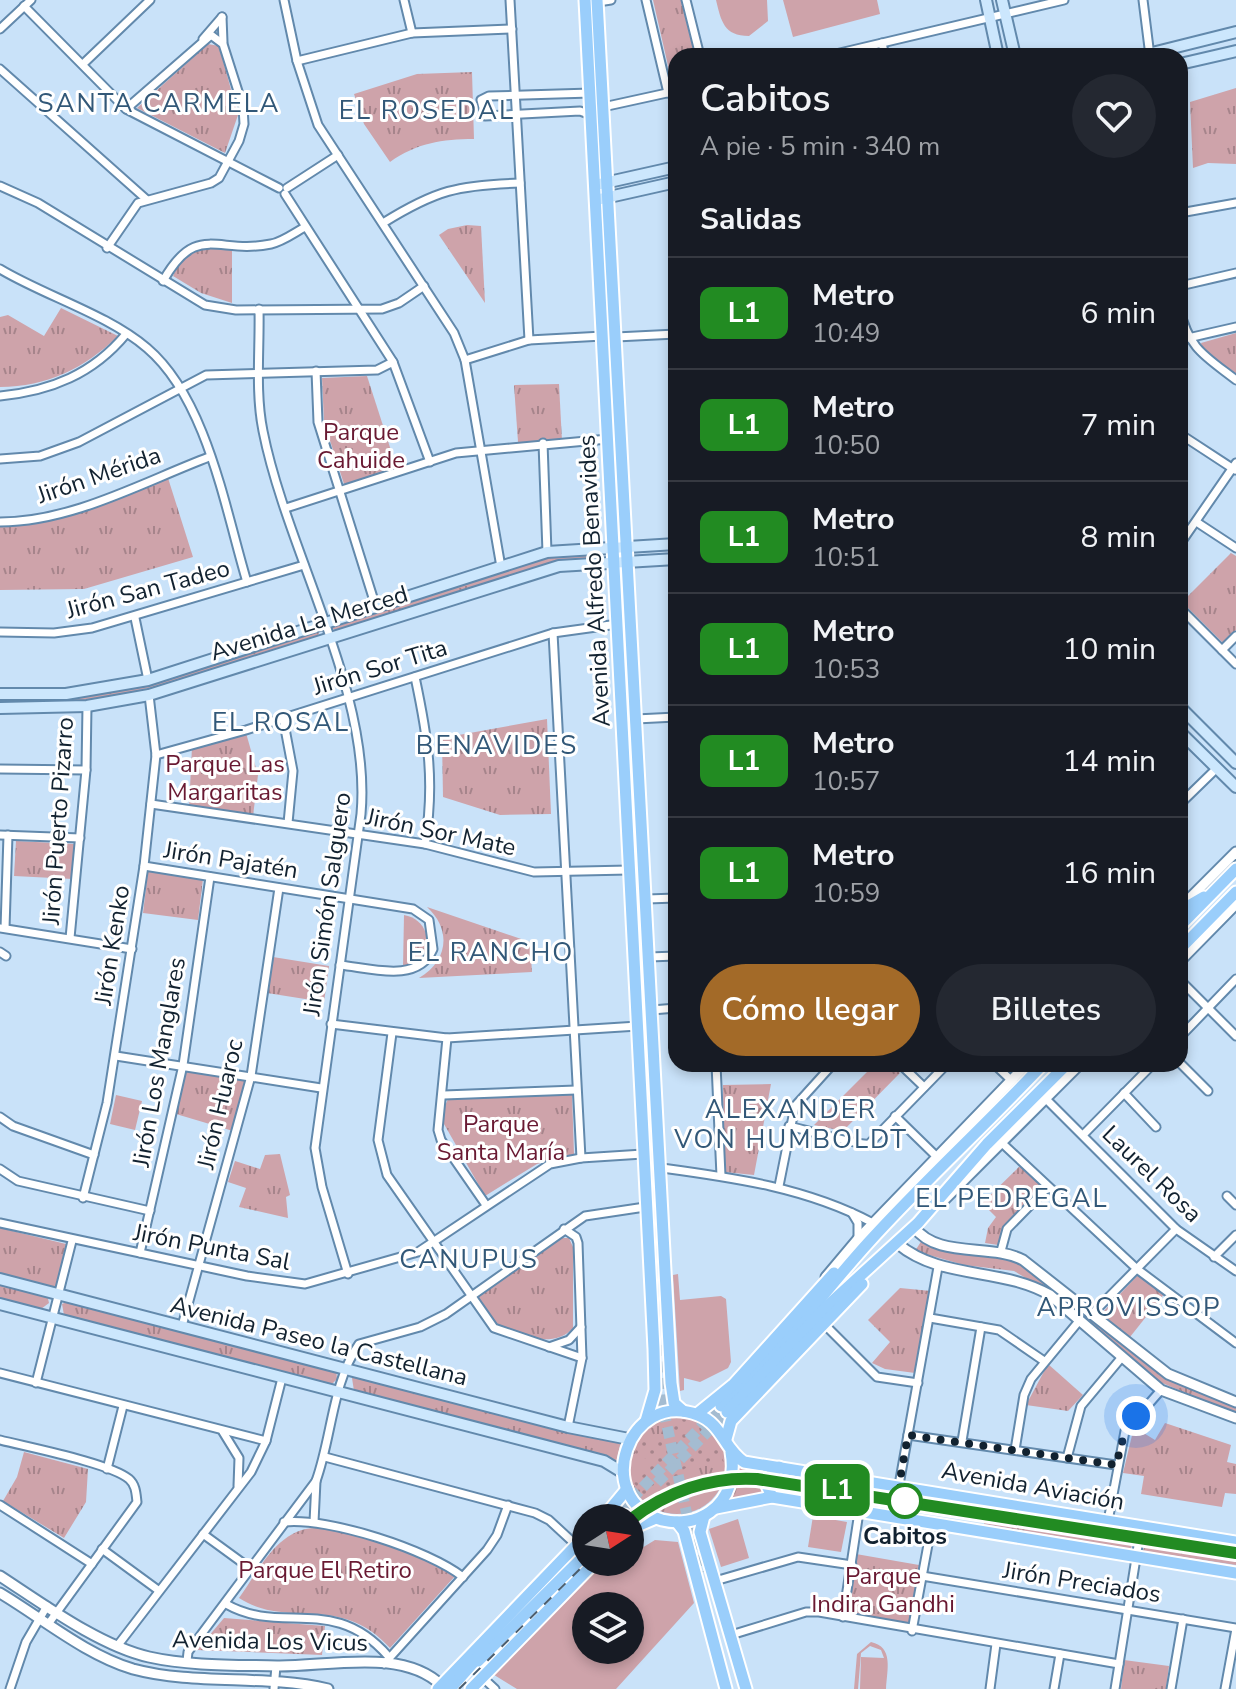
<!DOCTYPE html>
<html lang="es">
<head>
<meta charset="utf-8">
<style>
  :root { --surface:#171b24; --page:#242831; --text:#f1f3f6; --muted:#9ea1a6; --line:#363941; --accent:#a36a28 }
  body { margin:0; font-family:"Nunito Sans",sans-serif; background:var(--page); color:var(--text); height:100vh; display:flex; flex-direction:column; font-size:30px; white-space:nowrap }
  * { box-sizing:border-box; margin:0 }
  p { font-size:26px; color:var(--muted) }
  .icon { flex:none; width:44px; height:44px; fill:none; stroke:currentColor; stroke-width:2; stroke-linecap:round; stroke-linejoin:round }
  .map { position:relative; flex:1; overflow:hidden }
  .sheet { position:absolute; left:668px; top:48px; width:520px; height:1024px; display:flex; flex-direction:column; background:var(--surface); border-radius:24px; box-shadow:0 4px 12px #0003 }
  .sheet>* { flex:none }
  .badge { padding:0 16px; border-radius:12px; font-size:28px; line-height:52px }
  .needle { width:52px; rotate:78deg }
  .tools { position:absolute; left:572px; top:1504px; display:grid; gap:16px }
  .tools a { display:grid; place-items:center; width:72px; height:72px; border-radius:50%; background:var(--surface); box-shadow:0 4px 12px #0003; font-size:40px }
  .you { position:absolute; width:40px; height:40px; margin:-20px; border:6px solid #fff; border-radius:50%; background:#1a73e8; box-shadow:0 0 0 12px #1a73e833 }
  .map>.badge { position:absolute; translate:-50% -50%; box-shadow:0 0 0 4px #fff }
  h2 { padding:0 32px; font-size:30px; line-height:72px }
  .round { display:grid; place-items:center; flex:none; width:84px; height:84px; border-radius:42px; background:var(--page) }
  .summary { display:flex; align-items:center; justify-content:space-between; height:136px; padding:0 32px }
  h1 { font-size:38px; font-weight:600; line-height:60px }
  .action { display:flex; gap:16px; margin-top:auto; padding:16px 32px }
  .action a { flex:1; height:92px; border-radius:48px; background:var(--accent); color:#fff; font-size:32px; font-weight:600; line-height:92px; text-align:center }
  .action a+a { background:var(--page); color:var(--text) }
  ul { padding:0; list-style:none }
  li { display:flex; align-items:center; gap:24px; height:112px; padding:0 32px; border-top:2px solid var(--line) }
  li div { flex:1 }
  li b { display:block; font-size:30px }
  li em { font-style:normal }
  li .badge { min-width:88px; font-weight:700; text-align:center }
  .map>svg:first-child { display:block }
</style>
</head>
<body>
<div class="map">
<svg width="1236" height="1689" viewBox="0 0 1236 1689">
  <defs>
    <pattern id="grass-tufts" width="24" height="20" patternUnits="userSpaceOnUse" patternTransform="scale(2)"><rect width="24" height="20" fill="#cea3aa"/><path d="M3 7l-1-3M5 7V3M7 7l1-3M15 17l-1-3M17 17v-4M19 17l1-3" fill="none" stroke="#a6848b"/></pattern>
    <pattern id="garden-dots" width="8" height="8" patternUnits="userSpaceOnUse" patternTransform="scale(2)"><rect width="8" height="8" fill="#cea3aa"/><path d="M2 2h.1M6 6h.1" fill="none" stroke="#a6848b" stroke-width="1.8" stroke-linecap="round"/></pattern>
  </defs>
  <rect width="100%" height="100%" fill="#c9e2f9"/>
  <g fill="url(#grass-tufts)">
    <path d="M653,0H681L695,56H676V83H672Z"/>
    <path d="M208,44L219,46L238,115L225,153L137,108Z"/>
    <path d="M472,72L474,139C442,139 417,143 390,162L364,124L354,94L417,74Z"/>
    <path d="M1236,88V164L1208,163L1193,168L1190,102Z"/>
    <path d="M467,225L481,226L485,303L439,235L448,229Z"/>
    <path d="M206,247L232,250V303L201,293L173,276L182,258Z"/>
    <path d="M61,308L118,336C85,368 47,387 0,387V317L8,315L44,336Z"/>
    <path d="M1236,333V376L1203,351L1201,343Z"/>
    <path d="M367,376L397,469L344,484L324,422L322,378Z"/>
    <path d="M559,384L562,441L518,442L514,385Z"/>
    <path d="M168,478L193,557L84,589L0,590V525C60,519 112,500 168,478Z"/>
    <path d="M604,552L602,558L564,559L335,630L330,627L548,555Z"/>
    <path d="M1231,553L1236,556V630L1223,643L1182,602Z"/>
    <path d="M320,629L318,636C208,671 118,708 0,704V697L103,694Z"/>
    <path d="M547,719L551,814L500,815L443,797L442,738Z"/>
    <path d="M246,733L258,775L253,816L189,808L192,747Z"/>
    <path d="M630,742L634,744L650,1109L628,744Z"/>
    <path d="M16,841L75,844L73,879L14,876Z"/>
    <path d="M148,871L203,879L198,920L143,913Z"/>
    <path d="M427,907L530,942L532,972L419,978C448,961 452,930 427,907Z"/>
    <path d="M404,915C426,919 434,942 420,960L403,967Z"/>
    <path d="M273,957L329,966L324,1002L267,993Z"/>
    <path d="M875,1064H891L900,1073L843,1131L814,1125Z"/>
    <path d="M184,1068L246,1078L233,1131L176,1114Z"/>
    <path d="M771,1084L754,1175L724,1172L723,1085Z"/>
    <path d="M572,1093L574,1154L537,1164L485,1196L440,1117L448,1099Z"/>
    <path d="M280,1154L290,1195L286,1197L288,1218L239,1207L246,1188L228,1182L235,1161L260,1169L265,1155Z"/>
    <path d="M1021,1165L1043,1186L1006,1223L998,1245L985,1243L988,1228L996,1217L982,1203Z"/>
    <path d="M0,1228L66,1244L55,1289L0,1276Z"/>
    <path d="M562,1238H569L573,1247V1328C557,1347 522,1339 502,1327C491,1321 483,1308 476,1298Z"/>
    <path d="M922,1240L945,1249L1015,1260L1160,1372L1236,1406V1414L1155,1380L1041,1287L1014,1271L964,1265L915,1251Z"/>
    <path d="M1139,1274L1165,1293L1130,1337L1101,1314Z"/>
    <path d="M0,1282L47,1294L49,1303L41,1309L0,1299Z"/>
    <path d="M900,1288L931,1291L915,1373L885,1369L872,1363L890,1342L868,1320Z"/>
    <path d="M69,1301L336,1369L337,1379L331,1385L64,1315L62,1304Z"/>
    <path d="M1048,1364L1083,1395L1068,1411L1026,1405Z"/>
    <path d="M357,1375L621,1441L616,1463L354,1391L352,1378Z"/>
    <circle cx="677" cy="1465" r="49"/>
    <path d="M1165,1423L1231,1445L1227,1462L1236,1464V1494L1225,1493L1222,1507L1141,1494L1144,1476L1123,1473L1134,1427L1155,1440Z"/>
    <path d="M24,1452L88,1469L86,1502L64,1538L3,1501L17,1477Z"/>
    <path d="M740,1465L766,1472L760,1485L764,1492L728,1501L735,1490Z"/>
    <path d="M987,1508L1134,1533L1131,1549L984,1524Z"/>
    <path d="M321,1524L421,1556L456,1575L390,1648C340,1592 288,1630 239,1598C259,1570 278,1528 316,1528Z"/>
    <path d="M1147,1536L1236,1550V1565L1143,1551Z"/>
    <path d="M856,1554L919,1565L910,1627L847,1615Z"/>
    <path d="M224,1618L325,1626L322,1655L197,1650Z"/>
    <path d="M1124,1660L1169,1666L1166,1689H1121Z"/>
  </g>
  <path fill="url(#garden-dots)" d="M675,1419L689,1420L688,1437L697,1448L719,1446L724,1463L689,1466L681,1471L674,1486L647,1499L634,1483L644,1474L650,1461L635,1453L639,1436L654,1445Z"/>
  <g fill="#cea3aa" fill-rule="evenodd">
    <path d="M716,0H767L768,21L749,36C724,36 721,21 716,0Z"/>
    <path d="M783,0H877L880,14L793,37Z"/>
    <path d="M116,1095L142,1101L135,1130L110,1124Z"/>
    <path d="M678,1274L680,1300L721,1296L726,1299L731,1362L728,1368L700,1382L684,1378V1390L680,1391L673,1275Z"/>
    <path d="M813,1516L847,1522L841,1552L808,1547Z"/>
    <path d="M738,1519L749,1558L721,1567L709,1529Z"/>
    <path d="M655,1540L678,1542L694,1603L616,1689H517L491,1673L606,1562H630V1542L637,1551ZM586,1606H630V1650H586Z"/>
    <path d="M871,1642C894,1647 887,1670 886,1689H860L861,1657L884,1658L881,1650L870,1646L861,1653L858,1689H854L857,1654Z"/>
  </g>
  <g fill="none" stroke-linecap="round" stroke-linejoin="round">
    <g stroke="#a4bcd1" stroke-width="11" stroke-dasharray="11 5.5" stroke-linecap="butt">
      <path d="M660,1345L663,1408L700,1573"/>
      <path d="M657,1483L727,1412"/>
      <path d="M620,1511L721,1406"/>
    </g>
    <g stroke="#6289ac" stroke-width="11">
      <g id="minor">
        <path d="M284,0L297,61L318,125L454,333L465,360L501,567"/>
        <path d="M404,0L412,33"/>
        <path d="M510,0L529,340"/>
        <path d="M646,0L668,93"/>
        <path d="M686,0L700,56"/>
        <path d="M1143,0L1150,56"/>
        <path d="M585,4L611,0"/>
        <path d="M24,6L126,109L279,188"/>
        <path d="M222,17L223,42"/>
        <path d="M0,29L31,0"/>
        <path d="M203,39L222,17"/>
        <path d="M882,43L885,56"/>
        <path d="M827,56L1064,0"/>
        <path d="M297,61L412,33L512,29"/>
        <path d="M83,64L150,0"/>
        <path d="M0,69L146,199"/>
        <path d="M603,107L676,91"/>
        <path d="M591,115L580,111L485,116L481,100L489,96L591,93"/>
        <path d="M0,186L38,203L205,305L236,310L382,309L399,303L424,286"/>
        <path d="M287,188L338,155"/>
        <path d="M285,194L393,362L430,462"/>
        <path d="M1180,213L1236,203"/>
        <path d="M383,223C436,190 458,185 520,183"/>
        <path d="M107,248L138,203L211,183L219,178L239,141L244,124L243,107L223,44L211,35L126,109"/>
        <path d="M0,269C45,296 107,314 147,348C207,399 225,509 247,582"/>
        <path d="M163,281C197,221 217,255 271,244C282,242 294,233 305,227"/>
        <path d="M1180,286L1236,273"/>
        <path d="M259,309C260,348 255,392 263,431C287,552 372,692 361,814L315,1148L322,1187L348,1274"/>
        <path d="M1180,310C1189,349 1205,356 1236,380"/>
        <path d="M616,337L676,334"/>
        <path d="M1188,338L1236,327"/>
        <path d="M465,360L529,340L603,336"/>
        <path d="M316,371L318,422L375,604"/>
        <path d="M0,396C51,391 93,374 126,334"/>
        <path d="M1180,434L1235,470"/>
        <path d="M543,443L547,552"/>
        <path d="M0,459L40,456L79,442L206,375L377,370L393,362"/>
        <path d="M286,508L456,453L608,439"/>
        <path d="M0,522C72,522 143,482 209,457"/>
        <path d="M1198,523L1236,548"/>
        <path d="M1180,544L1236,463"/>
        <path d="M1180,608L1236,664"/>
        <path d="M135,618L148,680"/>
        <path d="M0,632L54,633L92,628L304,565"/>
        <path d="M553,633L581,1158"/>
        <path d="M1222,650L1236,636"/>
        <path d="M415,677C428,738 435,782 425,844"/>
        <path d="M283,718L293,771L288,823"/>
        <path d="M636,719L676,717"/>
        <path d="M156,755L246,730L553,633L618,624"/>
        <path d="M0,769L86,770"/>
        <path d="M151,804L425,844L534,872L629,870"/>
        <path d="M1180,804L1217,768"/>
        <path d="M0,835L80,838"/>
        <path d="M144,866L413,909L429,920L433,949C418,984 370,968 340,965"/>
        <path d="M647,899L676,898"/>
        <path d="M0,928L132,949"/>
        <path d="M5,928L8,835"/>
        <path d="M70,938L86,770L87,706"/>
        <path d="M0,952L6,956"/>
        <path d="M649,957L676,956"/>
        <path d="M1180,980L1236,1036"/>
        <path d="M652,1010L676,1008"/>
        <path d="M331,1024L447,1038L638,1026"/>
        <path d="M392,1033L378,1140L387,1175L494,1328L582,1358"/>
        <path d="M1180,1037L1236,979"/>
        <path d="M447,1038L438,1130L441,1140L486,1205"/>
        <path d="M116,1056L321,1088"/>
        <path d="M1180,1063L1208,1091"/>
        <path d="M716,1064L721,1176"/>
        <path d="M900,1064L924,1087"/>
        <path d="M994,1064L1011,1080"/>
        <path d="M1124,1093L1156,1127"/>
        <path d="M444,1095L576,1090"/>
        <path d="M1046,1099L1176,1229L1236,1271"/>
        <path d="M895,1116L936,1156"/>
        <path d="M0,1117L13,1126L94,1155"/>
        <path d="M789,1126C802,1129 862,1146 869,1144L947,1064"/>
        <path d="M1083,1135L1153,1064"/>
        <path d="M1003,1144L1137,1269L1236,1343"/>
        <path d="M662,1168C736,1178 807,1188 873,1223"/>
        <path d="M0,1169L18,1181L150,1211"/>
        <path d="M779,1186L795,1106L833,1064"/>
        <path d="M1227,1196L1236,1205"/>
        <path d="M83,1198L107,1103L144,866L156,755L149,695"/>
        <path d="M852,1213L858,1223V1238"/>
        <path d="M0,1223L247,1276L305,1284L418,1252L550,1164L581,1158L643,1154"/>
        <path d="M564,1229L576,1237L578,1243L582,1358L568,1427"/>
        <path d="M1001,1251L1007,1229L1048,1187"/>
        <path d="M140,1253L183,1065L210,877"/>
        <path d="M1214,1257L1236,1235"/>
        <path d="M1093,1313L1176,1229"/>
        <path d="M930,1318L999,1330L1044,1361"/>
        <path d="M825,1325L877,1377L918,1383"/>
        <path d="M182,1326L251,1076L279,888"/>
        <path d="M549,1347L569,1340L581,1327"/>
        <path d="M0,1373L266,1441"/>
        <path d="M36,1383L72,1241"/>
        <path d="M223,1432L239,1458L238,1486"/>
        <path d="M908,1435L1116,1465"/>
        <path d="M0,1440C27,1447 110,1463 129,1479C136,1485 136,1494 137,1502L49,1623"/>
        <path d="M962,1441L981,1327"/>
        <path d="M1015,1450L1024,1395L1031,1379L1079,1321"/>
        <path d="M325,1457L535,1513L549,1520L576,1545"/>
        <path d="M1067,1458L1081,1406L1122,1357"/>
        <path d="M107,1469L123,1406"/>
        <path d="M899,1485L938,1267"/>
        <path d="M0,1505L92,1564"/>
        <path d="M1108,1521L1125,1431L1161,1390"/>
        <path d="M284,1522C328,1517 429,1550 463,1577"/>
        <path d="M314,1522L316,1481"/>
        <path d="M203,1534L251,1569"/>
        <path d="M102,1549L158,1590"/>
        <path d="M922,1576L1236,1628"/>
        <path d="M715,1581L798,1557L852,1565"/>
        <path d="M226,1604C282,1636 333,1593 388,1656"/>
        <path d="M843,1617L859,1512"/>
        <path d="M912,1631L932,1523"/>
        <path d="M731,1635L806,1612H819L1119,1664"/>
        <path d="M118,1645L251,1472L266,1441L282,1378"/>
        <path d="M187,1661L188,1652L316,1481C332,1437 332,1383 359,1344L420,1327L446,1314L585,1216L645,1207"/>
        <path d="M384,1664L487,1550L497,1535L508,1505"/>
        <path d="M482,1677L495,1689"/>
        <path d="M10,1689L26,1642L47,1606"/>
        <path d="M274,1689L276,1666"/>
        <path d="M990,1689L996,1644"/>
        <path d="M1054,1689L1060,1654"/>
        <path d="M1115,1689L1141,1527"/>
        <path d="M1171,1689L1183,1619"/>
        <path d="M1225,1689L1236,1629"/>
      </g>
    </g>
    <g stroke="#6289ac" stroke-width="13">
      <g id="tertiary">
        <path d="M1182,906L1236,852"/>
        <path d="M1180,961L1236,904"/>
        <path d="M944,1200L1080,1064"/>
        <path d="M914,1227C937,1259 991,1243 1023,1260L1168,1374L1236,1402"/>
        <path d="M898,1244C941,1280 1002,1267 1050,1295L1161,1390L1236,1418"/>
        <path d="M826,1277L858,1239L1027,1064"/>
        <path d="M0,1576C43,1604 100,1646 149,1657C189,1666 236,1665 277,1666C326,1667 403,1647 442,1686"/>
        <path d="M0,1593C42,1618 86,1655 133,1669C196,1686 265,1674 328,1689"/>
      </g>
    </g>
    <g stroke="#6289ac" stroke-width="14">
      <g id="secondary">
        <path d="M986,0L998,56"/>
        <path d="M1002,0L1015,56"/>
        <path d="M1140,56L1236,32"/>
        <path d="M1180,64L1236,51"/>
        <path d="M600,184L676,167"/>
        <path d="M596,200L676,182"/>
        <path d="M0,694H66L148,680L547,552L676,544"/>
        <path d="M1180,707L1236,763"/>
        <path d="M0,708L87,706L149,695L559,566L676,559"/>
        <path d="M1180,732L1236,787"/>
        <path d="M0,1279L568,1427L629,1439"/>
        <path d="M0,1304L604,1461L622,1472"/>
      </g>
    </g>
    <g stroke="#fff" stroke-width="15">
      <g id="primary">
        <path d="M585,0L654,1349L655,1390L646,1421"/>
        <path d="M597,0L671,1383L674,1403L683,1411"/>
        <path d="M1180,911L1204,897"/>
        <path d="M1180,926L1236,869"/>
        <path d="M1180,949L1236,892"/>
        <path d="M721,1406C777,1357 819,1297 868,1243C924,1181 986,1125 1043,1064"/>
        <path d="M727,1412L825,1308L918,1223L987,1144L1067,1064"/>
        <path d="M697,1414L734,1384L834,1273"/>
        <path d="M726,1439L731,1421L862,1284"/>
        <path d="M731,1452C735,1475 730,1498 710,1512C696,1522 678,1524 662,1520C591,1500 627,1388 698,1415C722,1424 724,1449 744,1462L1236,1542"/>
        <path d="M772,1497L765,1481L779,1467"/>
        <path d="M716,1508L772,1497L1236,1573"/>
        <path d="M704,1516L700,1532L746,1689"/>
        <path d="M603,1518L627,1489"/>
        <path d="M622,1518L625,1515"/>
        <path d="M677,1522L684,1531L726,1689"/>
        <path d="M630,1529L656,1518"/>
        <path d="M478,1661L586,1554"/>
        <path d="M438,1689L586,1535"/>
        <path d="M450,1689L480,1655"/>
        <path d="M471,1689L595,1562"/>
      </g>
    </g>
    <use href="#minor" stroke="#fff" stroke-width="7"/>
    <use href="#tertiary" stroke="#fff" stroke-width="9"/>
    <use href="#secondary" stroke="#cce7fd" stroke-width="10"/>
    <use href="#primary" stroke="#9acefb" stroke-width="11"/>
    <g stroke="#4b5e6f" stroke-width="2" stroke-dasharray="10 10" stroke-linecap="butt">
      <path d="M630,1520C667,1492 711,1477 757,1479L1236,1553"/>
      <path d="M459,1689L587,1562"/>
    </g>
  </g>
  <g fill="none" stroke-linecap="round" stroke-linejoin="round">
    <g stroke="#fff" stroke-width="18">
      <path id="line" d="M630,1520C666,1492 711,1476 757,1479L1236,1553"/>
    </g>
    <use href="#line" stroke="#228b22" stroke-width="12"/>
    <path stroke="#122230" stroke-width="8" stroke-dasharray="0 14.4" d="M905,1501L899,1485L908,1435L1116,1465L1125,1431L1136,1416"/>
  </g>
  <circle fill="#fff" stroke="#228b22" stroke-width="4" cx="905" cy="1501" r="16"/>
  <g text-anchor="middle" stroke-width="6" stroke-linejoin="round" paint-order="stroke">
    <g font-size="24" fill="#691932" stroke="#fff">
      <text x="361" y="440">Parque<tspan x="361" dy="28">Cahuide</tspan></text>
      <text x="225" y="772">Parque Las<tspan x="225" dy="28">Margaritas</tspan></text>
      <text x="501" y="1132">Parque<tspan x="501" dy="28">Santa María</tspan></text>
      <text x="325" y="1578">Parque El Retiro</text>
      <text x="883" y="1584">Parque<tspan x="883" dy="28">Indira Gandhi</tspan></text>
    </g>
    <g font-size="24" fill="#122230" stroke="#fff">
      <text transform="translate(99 475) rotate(-19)" y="8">Jirón Mérida</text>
      <text transform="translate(594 581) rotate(-93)" y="8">Avenida Alfredo Benavides</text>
      <text transform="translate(148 589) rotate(-15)" y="8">Jirón San Tadeo</text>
      <text transform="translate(309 623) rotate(-17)" y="8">Avenida La Merced</text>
      <text transform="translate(380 667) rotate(-17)" y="8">Jirón Sor Tita</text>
      <text transform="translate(58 821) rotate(-86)" y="8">Jirón Puerto Pizarro</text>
      <text transform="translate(441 832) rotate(12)" y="8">Jirón Sor Mate</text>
      <text transform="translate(231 860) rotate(9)" y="8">Jirón Pajatén</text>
      <text transform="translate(327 904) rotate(-82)" y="8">Jirón Simón Salguero</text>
      <text transform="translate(112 945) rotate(-81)" y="8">Jirón Kenko</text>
      <text transform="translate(159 1062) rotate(-80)" y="8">Jirón Los Manglares</text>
      <text transform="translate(220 1104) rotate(-77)" y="8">Jirón Huaroc</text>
      <text transform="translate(1152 1174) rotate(44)" y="8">Laurel Rosa</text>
      <text transform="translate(212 1247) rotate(11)" y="8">Jirón Punta Sal</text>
      <text transform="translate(319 1341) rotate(14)" y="8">Avenida Paseo la Castellana</text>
      <text transform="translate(1033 1486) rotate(10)" y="8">Avenida Aviación</text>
      <text transform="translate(1082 1582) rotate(9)" y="8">Jirón Preciados</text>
      <text transform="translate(270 1641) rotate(1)" y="8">Avenida Los Vicus</text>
    </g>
    <g font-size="24" font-weight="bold" fill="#122230" stroke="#fff">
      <text x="905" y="1544">Cabitos</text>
    </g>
    <g font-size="26" letter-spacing="2" fill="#325878" stroke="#fff">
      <text x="159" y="112">SANTA CARMELA</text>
      <text x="427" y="119">EL ROSEDAL</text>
      <text x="281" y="731">EL ROSAL</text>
      <text x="497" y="754">BENAVIDES</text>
      <text x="491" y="961">EL RANCHO</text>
      <text x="791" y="1118">ALEXANDER<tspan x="791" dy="30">VON HUMBOLDT</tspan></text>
      <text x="1012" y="1207">EL PEDREGAL</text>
      <text x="469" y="1268">CANUPUS</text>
      <text x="1129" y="1316">APROVISSOP</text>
    </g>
  </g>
</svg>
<div class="tools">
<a><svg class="needle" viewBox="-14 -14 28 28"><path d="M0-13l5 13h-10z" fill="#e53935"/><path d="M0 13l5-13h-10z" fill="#9ea1a6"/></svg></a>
<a><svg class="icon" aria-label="layers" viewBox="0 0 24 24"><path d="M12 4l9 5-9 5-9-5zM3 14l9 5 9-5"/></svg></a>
</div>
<div class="you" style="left:1136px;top:1416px"></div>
<b class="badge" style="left:837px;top:1490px;background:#228b22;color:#fff">L1</b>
<section class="sheet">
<div class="summary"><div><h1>Cabitos</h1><p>A pie · 5 min · 340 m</p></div><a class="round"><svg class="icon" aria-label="heart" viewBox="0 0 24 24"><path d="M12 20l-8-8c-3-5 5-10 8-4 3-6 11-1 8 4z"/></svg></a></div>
<h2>Salidas</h2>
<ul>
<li><span class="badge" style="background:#228b22;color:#fff">L1</span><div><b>Metro</b><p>10:49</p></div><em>6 min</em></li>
<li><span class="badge" style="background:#228b22;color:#fff">L1</span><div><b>Metro</b><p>10:50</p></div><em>7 min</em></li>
<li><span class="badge" style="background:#228b22;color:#fff">L1</span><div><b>Metro</b><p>10:51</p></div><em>8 min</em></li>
<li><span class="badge" style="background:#228b22;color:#fff">L1</span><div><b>Metro</b><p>10:53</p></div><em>10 min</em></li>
<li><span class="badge" style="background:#228b22;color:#fff">L1</span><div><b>Metro</b><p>10:57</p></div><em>14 min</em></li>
<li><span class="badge" style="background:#228b22;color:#fff">L1</span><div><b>Metro</b><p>10:59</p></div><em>16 min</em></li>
</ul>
<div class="action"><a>Cómo llegar</a><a>Billetes</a></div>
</section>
</div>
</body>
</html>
